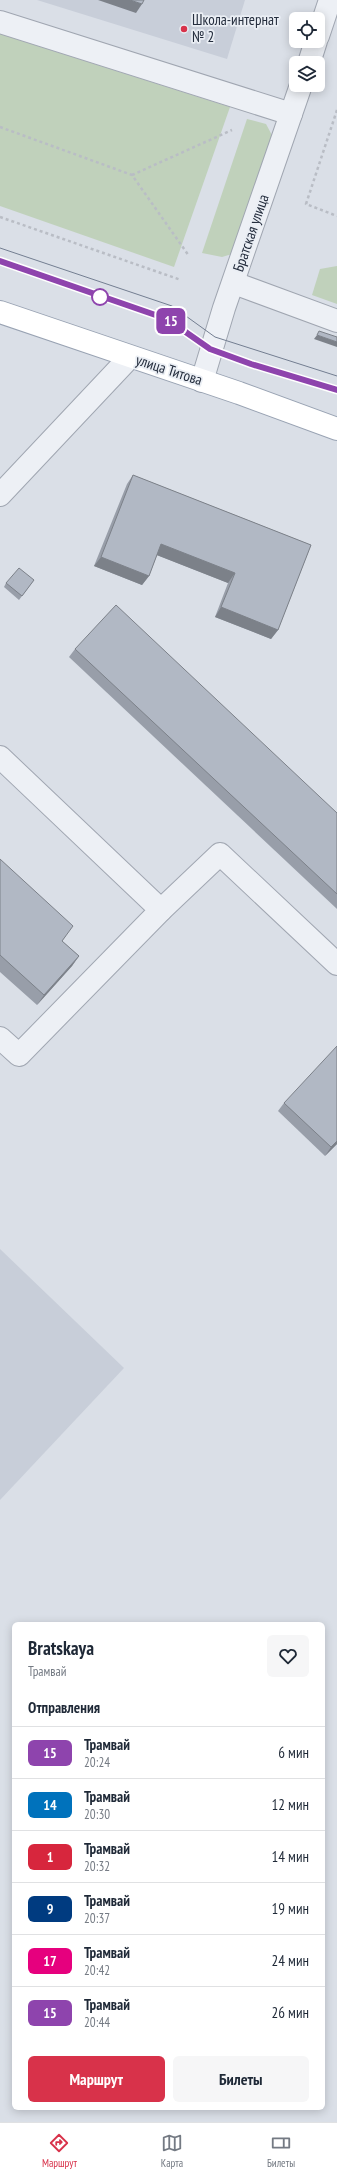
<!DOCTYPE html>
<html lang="ru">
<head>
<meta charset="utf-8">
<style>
  :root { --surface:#fff; --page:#f6f6f7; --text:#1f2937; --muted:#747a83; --line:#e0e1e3; --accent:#d8324a }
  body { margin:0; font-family:"PT Sans Narrow",sans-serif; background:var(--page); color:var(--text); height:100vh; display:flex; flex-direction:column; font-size:15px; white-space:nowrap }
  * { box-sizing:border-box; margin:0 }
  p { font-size:13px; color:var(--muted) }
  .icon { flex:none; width:22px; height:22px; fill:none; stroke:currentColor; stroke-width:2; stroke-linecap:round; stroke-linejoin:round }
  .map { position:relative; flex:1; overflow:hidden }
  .drawer { position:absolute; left:12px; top:1622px; width:313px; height:488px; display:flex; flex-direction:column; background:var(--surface); border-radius:6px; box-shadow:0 2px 10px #0003 }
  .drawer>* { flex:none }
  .badge { padding:0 8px; border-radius:6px; font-size:14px; line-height:26px }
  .fabs { position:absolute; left:289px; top:12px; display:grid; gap:8px }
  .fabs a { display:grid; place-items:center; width:36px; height:36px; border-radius:6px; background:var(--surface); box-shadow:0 2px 10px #0003; font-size:20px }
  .map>.badge { position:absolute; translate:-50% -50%; box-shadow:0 0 0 2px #fff }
  h2 { padding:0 16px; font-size:15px; line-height:36px }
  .round { display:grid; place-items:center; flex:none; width:42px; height:42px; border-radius:6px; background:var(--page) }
  .overview { display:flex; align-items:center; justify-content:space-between; height:68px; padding:0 16px }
  h1 { font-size:19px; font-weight:600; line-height:30px }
  .primary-button { display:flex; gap:8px; margin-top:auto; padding:8px 16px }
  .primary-button a { flex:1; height:46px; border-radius:6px; background:var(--accent); color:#fff; font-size:16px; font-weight:600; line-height:46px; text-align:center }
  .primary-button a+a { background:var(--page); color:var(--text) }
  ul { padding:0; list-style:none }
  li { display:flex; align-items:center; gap:12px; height:52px; padding:0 16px; border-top:1px solid var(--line) }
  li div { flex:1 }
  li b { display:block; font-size:15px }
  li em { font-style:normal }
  li .badge { min-width:44px; font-weight:700; text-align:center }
  .dock { display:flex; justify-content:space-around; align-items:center; height:56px; border-top:1px solid var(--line); background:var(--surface); font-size:11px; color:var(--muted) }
  .dock a { display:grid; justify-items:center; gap:2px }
  .dock .on { color:var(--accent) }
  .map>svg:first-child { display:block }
</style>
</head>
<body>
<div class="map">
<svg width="337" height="2122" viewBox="0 0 337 2122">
  <rect width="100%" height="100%" fill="#dadfe7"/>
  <g fill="#c8ced9">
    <path d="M37,0H245L227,59Z"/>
    <path d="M0,1249L124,1368L0,1500Z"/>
  </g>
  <g fill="#c0d1bb">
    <path d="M0,34L230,107L174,267L0,206Z"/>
    <path d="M247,119L266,124L274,139L232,254L222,257L202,253Z"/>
    <path d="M337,266V304L312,295L320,269Z"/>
  </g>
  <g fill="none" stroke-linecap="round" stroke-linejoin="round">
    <g stroke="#a0a6b1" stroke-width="24">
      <g id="minor">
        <path d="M0,22L291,114"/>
        <path d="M318,36L330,0"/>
        <path d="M309,63L316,41"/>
        <path d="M234,283L337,321"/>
        <path d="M202,381L224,308L301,85"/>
        <path d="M0,495L130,357"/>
        <path d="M0,757L161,910L19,1055L0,1038"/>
        <path d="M161,910L220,854L337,964"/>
      </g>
    </g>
    <g stroke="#99a3b3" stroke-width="24">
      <path id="major" d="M0,312L239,393L337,429"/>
    </g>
    <g stroke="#b9bdc5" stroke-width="2.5" stroke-dasharray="3 3" stroke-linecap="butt">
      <path d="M337,110L306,204L337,216"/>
      <path d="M0,127L132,175L189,256"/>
      <path d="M132,175L232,130"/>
      <path d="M0,217L181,280"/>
    </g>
    <use href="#minor" stroke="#edf0f5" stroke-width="22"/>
    <use href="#major" stroke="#fff" stroke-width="22"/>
    <g stroke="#737e91" stroke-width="1">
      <path d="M0,248L172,306L215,337L337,376"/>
      <path d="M0,261L167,319L210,349L251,364L337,390"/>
    </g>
  </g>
  <g fill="#989ea9">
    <path d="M133,475L311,545L278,630L271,639L215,617L228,583L157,555L149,576L142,585L94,566L127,484Z"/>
    <path d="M34,580L19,600L4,587L6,583Z"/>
    <path d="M75,649L337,813V909L69,657Z"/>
    <path d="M0,859L66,936L62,941L79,956L72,966L37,1005L0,972Z"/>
    <path d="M284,1103L337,1144L325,1156L278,1111Z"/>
  </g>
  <g fill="#7c8189">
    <path d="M98,0H130L142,4L136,13Z"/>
    <path d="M317,335L337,342V347L314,339Z"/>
    <path d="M161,544L235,573L228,583L154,554Z"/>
    <path d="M101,557L149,576L142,585L94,566Z"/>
    <path d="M221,607L278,630L271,639L215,617Z"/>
    <path d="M79,956L72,966L37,1005L44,995Z"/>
    <path d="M337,1141V1144L325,1156L331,1147Z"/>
  </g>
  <g fill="#b1b8c4" stroke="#7c8189">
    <path d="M130,0H144L142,4Z"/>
    <path d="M319,331L337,337V342L317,335Z"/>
    <path d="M133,475L311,545L278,630L221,607L235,573L161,544L149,576L101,557Z"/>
    <path d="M19,568L34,580L22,596L6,583Z"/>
    <path d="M116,605L337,813V894L75,649Z"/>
    <path d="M0,859L73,926L62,941L79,956L44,995L0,955Z"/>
    <path d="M337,1046V1141L331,1147L284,1103Z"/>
  </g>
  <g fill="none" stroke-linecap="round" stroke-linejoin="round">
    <g stroke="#fff" stroke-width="9">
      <path id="line" d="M0,261L167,319L210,349L251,364L337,390"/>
    </g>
    <use href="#line" stroke="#8e44ad" stroke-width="6"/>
  </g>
  <circle fill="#d8324a" stroke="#eaeef4" stroke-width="1.5" cx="184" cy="29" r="4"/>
  <circle fill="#fff" stroke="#8e44ad" stroke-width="2" cx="100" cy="297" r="8"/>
  <g text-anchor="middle" stroke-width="3.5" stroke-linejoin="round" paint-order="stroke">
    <g font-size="15" fill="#242d3d" stroke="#eaeef4" text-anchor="start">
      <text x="192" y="25">Школа-интернат<tspan x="192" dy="17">№ 2</tspan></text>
    </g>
    <g font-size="15" fill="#242d3d" stroke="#eaeef4">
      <text transform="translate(251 233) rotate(-71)" y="5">Братская улица</text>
      <text transform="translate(169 370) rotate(18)" y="5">улица Титова</text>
    </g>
  </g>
</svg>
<div class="fabs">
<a><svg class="icon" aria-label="locate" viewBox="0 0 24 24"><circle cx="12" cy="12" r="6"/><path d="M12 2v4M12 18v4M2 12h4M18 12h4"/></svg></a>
<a><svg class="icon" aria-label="layers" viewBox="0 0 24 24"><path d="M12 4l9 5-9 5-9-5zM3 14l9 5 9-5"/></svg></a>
</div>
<b class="badge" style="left:171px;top:321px;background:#8e44ad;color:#fff">15</b>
<section class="drawer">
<div class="overview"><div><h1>Bratskaya</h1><p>Трамвай</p></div><a class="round"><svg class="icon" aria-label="heart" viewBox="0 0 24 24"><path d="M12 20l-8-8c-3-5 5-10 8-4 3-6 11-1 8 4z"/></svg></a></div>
<h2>Отправления</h2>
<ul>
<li><span class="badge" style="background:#8e44ad;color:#fff">15</span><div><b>Трамвай</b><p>20:24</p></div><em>6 мин</em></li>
<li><span class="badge" style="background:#0072bc;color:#fff">14</span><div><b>Трамвай</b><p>20:30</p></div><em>12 мин</em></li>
<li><span class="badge" style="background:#d7263d;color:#fff">1</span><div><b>Трамвай</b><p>20:32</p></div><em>14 мин</em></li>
<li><span class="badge" style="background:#003b80;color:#fff">9</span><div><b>Трамвай</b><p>20:37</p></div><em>19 мин</em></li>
<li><span class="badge" style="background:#e6007e;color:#fff">17</span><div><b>Трамвай</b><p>20:42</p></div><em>24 мин</em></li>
<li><span class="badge" style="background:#8e44ad;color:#fff">15</span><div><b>Трамвай</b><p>20:44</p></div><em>26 мин</em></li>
</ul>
<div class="primary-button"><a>Маршрут</a><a>Билеты</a></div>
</section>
</div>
<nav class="dock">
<a class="on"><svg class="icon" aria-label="directions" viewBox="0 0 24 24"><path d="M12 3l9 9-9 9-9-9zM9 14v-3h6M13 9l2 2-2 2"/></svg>Маршрут</a>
<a><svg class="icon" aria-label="map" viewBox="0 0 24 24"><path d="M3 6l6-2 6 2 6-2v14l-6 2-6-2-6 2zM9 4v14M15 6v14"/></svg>Карта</a>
<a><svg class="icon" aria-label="tickets" viewBox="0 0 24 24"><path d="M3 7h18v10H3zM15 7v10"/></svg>Билеты</a>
</nav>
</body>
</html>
